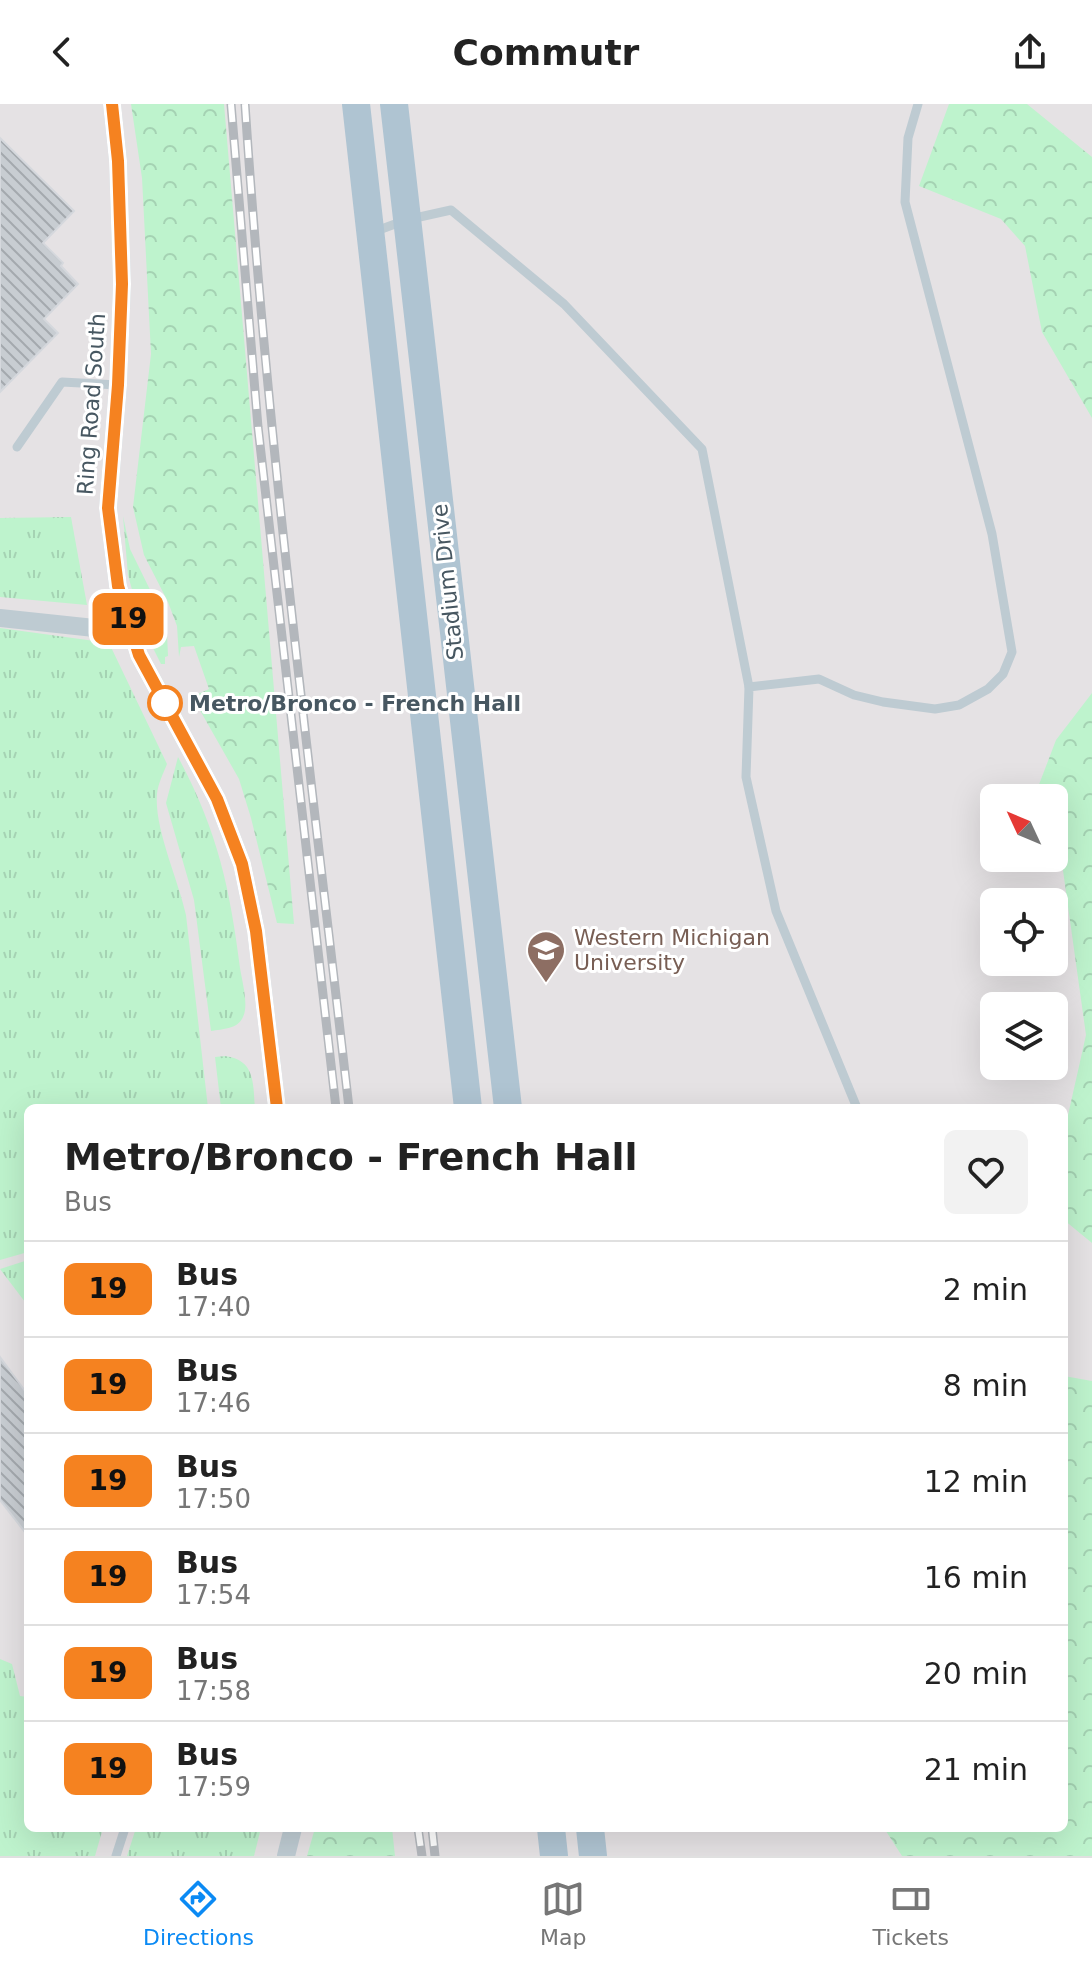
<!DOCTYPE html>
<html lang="en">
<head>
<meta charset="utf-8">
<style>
  :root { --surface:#fff; --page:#f2f2f2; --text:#222; --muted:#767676; --line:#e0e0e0; --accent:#0b8af4 }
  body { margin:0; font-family:"DejaVu Sans",sans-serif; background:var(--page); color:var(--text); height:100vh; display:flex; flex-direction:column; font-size:30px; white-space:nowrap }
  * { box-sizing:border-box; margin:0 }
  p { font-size:26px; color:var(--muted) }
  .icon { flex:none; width:44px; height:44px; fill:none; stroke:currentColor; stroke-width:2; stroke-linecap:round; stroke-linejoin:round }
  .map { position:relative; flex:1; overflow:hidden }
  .sheet { position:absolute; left:24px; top:1000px; width:1044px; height:728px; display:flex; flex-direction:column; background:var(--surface); border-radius:12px; box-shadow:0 8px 32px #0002 }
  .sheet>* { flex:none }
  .badge { padding:0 16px; border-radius:12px; font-size:28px; line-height:52px }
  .needle { width:52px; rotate:314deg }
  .controls { position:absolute; left:980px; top:680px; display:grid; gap:16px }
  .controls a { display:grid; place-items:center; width:88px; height:88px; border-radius:12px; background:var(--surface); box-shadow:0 8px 32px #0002; font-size:40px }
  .map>.badge { position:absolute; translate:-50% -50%; box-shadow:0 0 0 4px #fff }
  .round { display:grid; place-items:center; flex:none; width:84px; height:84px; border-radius:12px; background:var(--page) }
  .head { display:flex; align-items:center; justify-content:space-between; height:136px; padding:0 40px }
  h1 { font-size:38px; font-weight:800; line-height:60px }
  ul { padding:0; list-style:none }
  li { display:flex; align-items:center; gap:24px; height:96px; padding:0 40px; border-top:2px solid var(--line) }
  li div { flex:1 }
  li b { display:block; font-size:30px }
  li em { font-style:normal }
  li .badge { min-width:88px; font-weight:700; text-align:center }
  header { display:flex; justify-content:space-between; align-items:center; height:104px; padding:0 40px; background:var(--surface); font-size:36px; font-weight:800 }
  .tabs { display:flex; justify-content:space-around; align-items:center; height:112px; border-top:2px solid var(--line); background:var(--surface); font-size:22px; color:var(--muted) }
  .tabs a { display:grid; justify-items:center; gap:4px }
  .tabs .active { color:var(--accent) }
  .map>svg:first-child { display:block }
</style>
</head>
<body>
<header><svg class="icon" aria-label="back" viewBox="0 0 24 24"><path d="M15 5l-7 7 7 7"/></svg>Commutr<svg class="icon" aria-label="share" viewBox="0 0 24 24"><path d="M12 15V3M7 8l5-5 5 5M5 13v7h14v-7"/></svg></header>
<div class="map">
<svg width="1092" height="1752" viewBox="0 0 1092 1752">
  <defs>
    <pattern id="grass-tufts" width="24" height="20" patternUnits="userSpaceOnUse" patternTransform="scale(2)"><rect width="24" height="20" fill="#bef3cd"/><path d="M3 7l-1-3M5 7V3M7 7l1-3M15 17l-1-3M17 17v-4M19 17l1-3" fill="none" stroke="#a5d2b3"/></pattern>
    <pattern id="forest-crowns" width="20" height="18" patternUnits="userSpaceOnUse" patternTransform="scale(2)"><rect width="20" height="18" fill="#bef3cd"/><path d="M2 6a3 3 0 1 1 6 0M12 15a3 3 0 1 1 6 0" fill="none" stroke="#a5d2b3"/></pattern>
    <pattern id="building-back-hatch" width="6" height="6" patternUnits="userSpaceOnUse" patternTransform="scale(2)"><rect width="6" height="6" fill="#c8cdd2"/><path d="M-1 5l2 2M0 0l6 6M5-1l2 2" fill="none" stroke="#a4a9ae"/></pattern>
  </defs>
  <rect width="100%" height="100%" fill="#f4f1f1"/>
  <path fill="#e5e2e4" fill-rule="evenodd" d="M0,0H1092V1752H0ZM994,694H1054V754H994ZM994,798H1054V858H994ZM994,902H1054V962H994ZM28,1004H1064V1724H28Z"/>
  <g fill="url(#grass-tufts)">
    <path d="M123,412L130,445L159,504L156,509L140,515L128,471Z"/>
    <path d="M71,413L87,501L0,493V414Z"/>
    <path d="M0,524L109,539L167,660C163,670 158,680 157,690C154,724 178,775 186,811L208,1004H28V1148L0,1156Z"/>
    <path d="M160,524H164L167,529L168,552L165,553V560H161L146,530Z"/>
    <path d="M178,653C217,725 230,784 240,864C242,877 249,901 243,913C238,925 223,925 211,927L194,796L166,699Z"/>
    <path d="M225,952C255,956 253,978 255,1004H221L215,953Z"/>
    <path d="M28,1156V1194L25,1198L0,1165Z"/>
    <path d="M0,1555L12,1560L20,1592L28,1593V1724H103L95,1752H0Z"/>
    <path d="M136,1724H261L254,1752H127Z"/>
  </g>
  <g fill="url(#forest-crowns)">
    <path d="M131,0H224L294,820L277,819L251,714L239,675L197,601L196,591L209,585L194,542L181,543L179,553L177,522L168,498L144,451L133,403L151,250L142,74Z"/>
    <path d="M949,0H1027L1092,53V314L1042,228L1025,142L1001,115L919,82Z"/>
    <path d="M1092,589V1139L1064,1116V1029L1086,931L1059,738L1054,728V694H1036L1035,691L1056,636Z"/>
    <path d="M1064,1272L1092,1277V1752H902L884,1724H1064Z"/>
    <path d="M315,1724H392L395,1752H307Z"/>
  </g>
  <g fill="url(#building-back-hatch)" stroke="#d5d8dd" stroke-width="2">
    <path d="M0,34L74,107L43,139L63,159L61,162L78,180L44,215L58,229L0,288Z"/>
    <path d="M0,1253L28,1291V1432L0,1396Z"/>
  </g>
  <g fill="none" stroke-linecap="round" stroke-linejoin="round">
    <g stroke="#becbd2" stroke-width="9">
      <path d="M376,127L406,116L451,106L564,200L702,345L749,583"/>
      <path d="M17,343L62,278L118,281"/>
      <path d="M857,1004L776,807L746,673L749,583L819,575L854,591L883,598L935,605L959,601L988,585L1003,570L1012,548L992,430L905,98L908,34L918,0"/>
      <path d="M116,1752L125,1724"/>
    </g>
    <g stroke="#becbd2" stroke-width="18">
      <path d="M112,0L118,57L122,180L118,281L108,404L118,482L139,551L217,695L242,760L256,827L277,1004"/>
      <path d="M0,514L132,528"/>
      <path d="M286,1752L293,1724"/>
    </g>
    <g stroke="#afc4d2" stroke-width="28">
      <path d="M356,0L468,1004"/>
      <path d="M394,0L508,1004"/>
      <path d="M551,1724L554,1752"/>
      <path d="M590,1724L593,1752"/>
    </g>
    <g stroke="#b3b7bc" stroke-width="9">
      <g id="rail">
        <path d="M231,0L258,323L336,1004"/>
        <path d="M245,0C267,336 311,670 349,1004"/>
        <path d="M418,1724L422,1752"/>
        <path d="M432,1724L435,1752"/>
      </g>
    </g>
    <use href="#rail" stroke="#fff" stroke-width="6" stroke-dasharray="18" stroke-linecap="butt"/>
  </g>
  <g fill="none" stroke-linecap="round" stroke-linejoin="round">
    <g stroke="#fff" stroke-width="18">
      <path id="line" d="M112,0L118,57L122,180L118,281L108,404L118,482L139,551L217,695L242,760L256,827L277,1004"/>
    </g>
    <use href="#line" stroke="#f58220" stroke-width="12"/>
  </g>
  <defs>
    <g id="university-pin" transform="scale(2)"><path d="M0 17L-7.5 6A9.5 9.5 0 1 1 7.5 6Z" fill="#8d6e63" stroke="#fff"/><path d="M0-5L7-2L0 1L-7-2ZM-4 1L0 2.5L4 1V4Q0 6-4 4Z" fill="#fff"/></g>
  </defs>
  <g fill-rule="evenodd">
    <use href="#university-pin" x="546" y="846"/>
  </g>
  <circle fill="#fff" stroke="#f58220" stroke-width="4" cx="165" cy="599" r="16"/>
  <g text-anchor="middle" stroke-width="6" stroke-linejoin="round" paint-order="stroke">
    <g font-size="22" fill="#475761" stroke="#fff">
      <text transform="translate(91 300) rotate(-86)" y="8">Ring Road South</text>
      <text transform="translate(447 478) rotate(-96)" y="8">Stadium Drive</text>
    </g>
    <g font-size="22" font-weight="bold" fill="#475761" stroke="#fff" text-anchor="start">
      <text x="189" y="607">Metro/Bronco - French Hall</text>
    </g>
    <g font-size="22" fill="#785e54" stroke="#fff" text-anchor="start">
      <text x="574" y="841">Western Michigan<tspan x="574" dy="25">University</tspan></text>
    </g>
  </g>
</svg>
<div class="controls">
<a><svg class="needle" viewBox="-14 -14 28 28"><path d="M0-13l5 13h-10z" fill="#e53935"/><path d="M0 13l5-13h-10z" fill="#767676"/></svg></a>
<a><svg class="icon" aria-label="locate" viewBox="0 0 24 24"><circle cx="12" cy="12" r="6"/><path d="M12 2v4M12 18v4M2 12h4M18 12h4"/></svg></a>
<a><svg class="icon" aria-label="layers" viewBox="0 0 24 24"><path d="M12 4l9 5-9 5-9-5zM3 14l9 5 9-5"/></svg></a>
</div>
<b class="badge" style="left:128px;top:515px;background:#f58220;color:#111">19</b>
<section class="sheet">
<div class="head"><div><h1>Metro/Bronco - French Hall</h1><p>Bus</p></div><a class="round"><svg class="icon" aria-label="heart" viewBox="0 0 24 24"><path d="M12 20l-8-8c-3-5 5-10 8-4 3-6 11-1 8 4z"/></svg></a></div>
<ul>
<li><span class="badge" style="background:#f58220;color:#111">19</span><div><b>Bus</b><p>17:40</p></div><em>2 min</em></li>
<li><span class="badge" style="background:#f58220;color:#111">19</span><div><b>Bus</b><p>17:46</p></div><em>8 min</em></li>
<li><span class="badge" style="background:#f58220;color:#111">19</span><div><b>Bus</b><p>17:50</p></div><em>12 min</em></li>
<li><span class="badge" style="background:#f58220;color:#111">19</span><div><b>Bus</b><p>17:54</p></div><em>16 min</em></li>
<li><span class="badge" style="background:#f58220;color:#111">19</span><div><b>Bus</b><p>17:58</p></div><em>20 min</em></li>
<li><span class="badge" style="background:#f58220;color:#111">19</span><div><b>Bus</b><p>17:59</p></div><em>21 min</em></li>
</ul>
</section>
</div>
<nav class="tabs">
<a class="active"><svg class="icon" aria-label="directions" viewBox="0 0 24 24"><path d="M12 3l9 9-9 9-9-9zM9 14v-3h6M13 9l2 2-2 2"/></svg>Directions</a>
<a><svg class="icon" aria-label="map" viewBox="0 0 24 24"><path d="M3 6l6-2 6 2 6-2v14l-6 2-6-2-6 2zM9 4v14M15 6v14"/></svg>Map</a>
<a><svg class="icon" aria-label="tickets" viewBox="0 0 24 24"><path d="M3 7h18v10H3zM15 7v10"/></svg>Tickets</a>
</nav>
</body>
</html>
